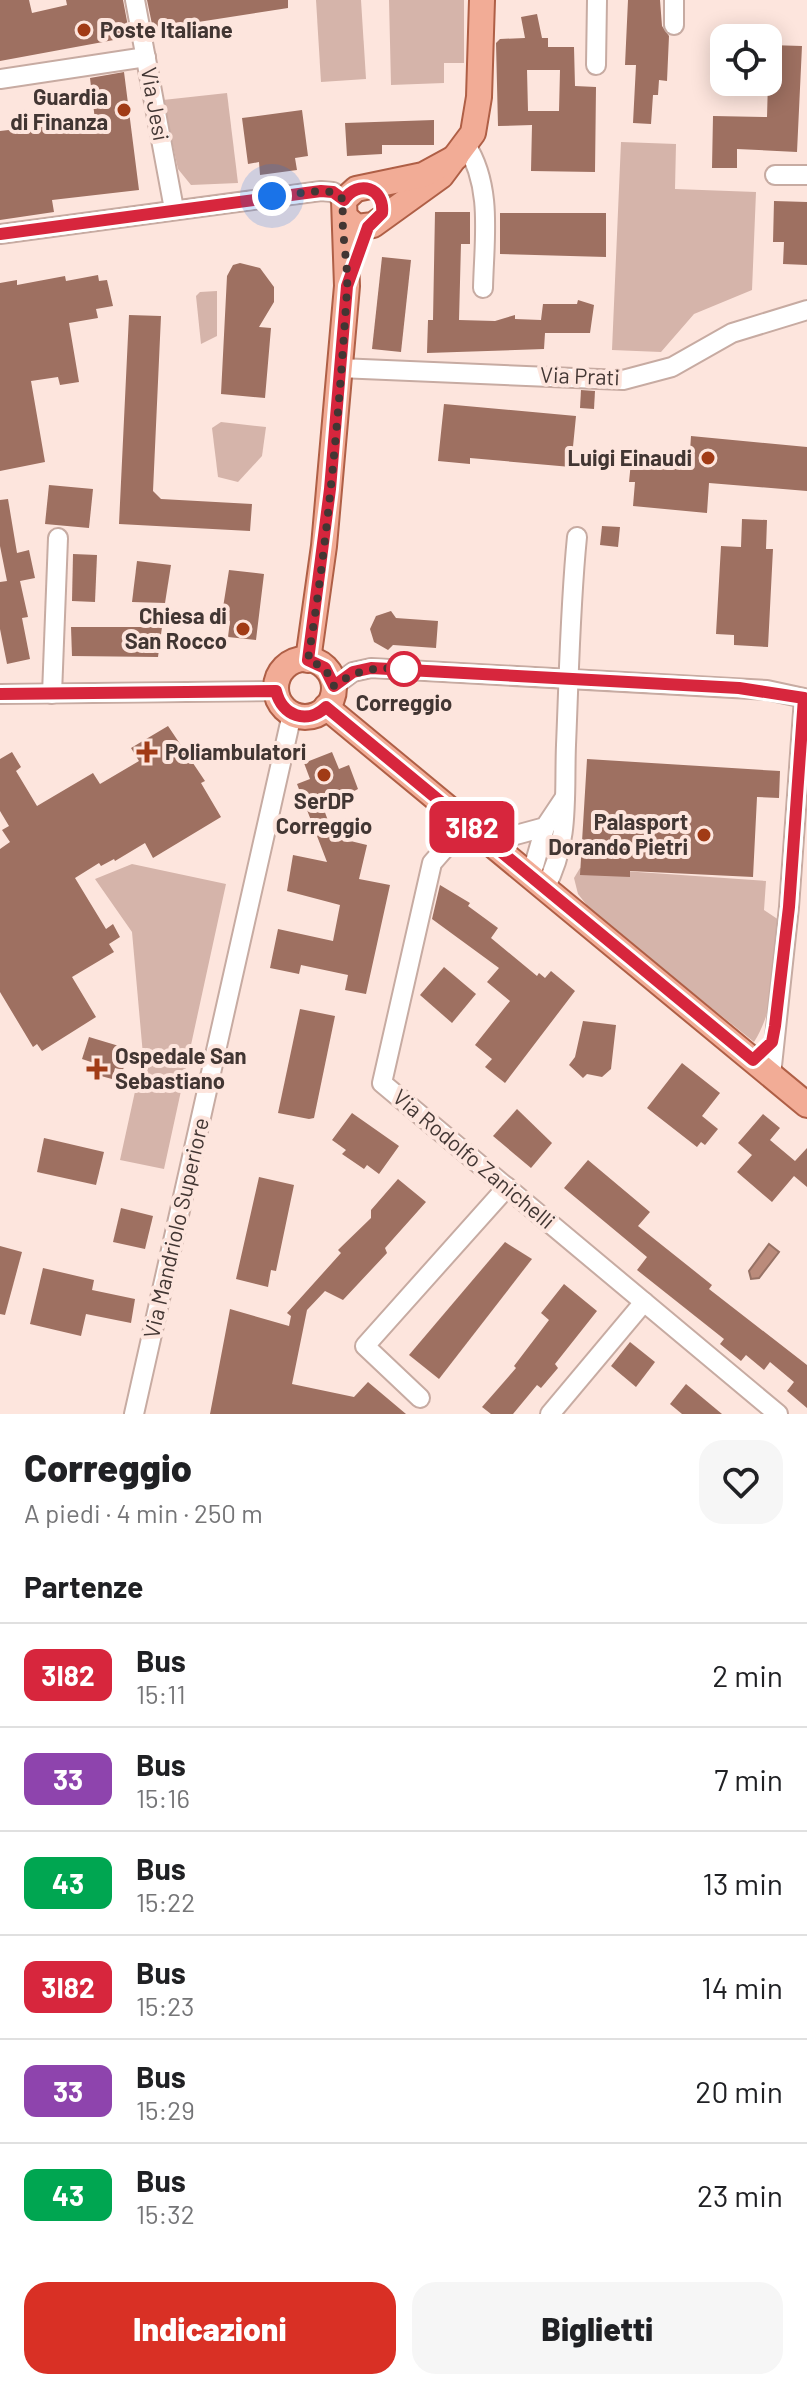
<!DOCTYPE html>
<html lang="it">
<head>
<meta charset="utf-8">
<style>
  :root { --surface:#fff; --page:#f6f6f6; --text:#202124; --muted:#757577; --line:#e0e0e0; --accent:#d93025 }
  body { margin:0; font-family:Barlow,sans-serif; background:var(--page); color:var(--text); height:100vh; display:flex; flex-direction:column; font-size:30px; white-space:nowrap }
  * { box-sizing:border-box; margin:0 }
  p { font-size:26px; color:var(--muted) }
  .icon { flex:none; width:44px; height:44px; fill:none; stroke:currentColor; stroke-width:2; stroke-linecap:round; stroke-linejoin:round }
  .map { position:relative; height:1414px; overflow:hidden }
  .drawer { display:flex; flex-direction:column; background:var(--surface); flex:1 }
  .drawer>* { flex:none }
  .badge { padding:0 16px; border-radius:12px; font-size:28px; line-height:52px }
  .fabs { position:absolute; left:710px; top:24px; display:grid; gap:16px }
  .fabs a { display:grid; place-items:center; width:72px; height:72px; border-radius:16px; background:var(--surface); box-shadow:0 4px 20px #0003; font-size:40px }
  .you { position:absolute; width:40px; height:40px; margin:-20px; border:6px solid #fff; border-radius:50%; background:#1a73e8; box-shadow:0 0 0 12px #1a73e833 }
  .map>.badge { position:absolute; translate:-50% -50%; box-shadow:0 0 0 4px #fff }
  h2 { padding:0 24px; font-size:30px; line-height:72px }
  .round { display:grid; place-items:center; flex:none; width:84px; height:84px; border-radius:24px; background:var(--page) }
  .overview { display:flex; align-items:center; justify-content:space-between; height:136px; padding:0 24px }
  h1 { font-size:38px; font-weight:800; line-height:60px }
  .cta { display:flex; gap:16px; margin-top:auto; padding:16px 24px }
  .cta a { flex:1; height:92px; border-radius:24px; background:var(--accent); color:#fff; font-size:32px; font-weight:800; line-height:92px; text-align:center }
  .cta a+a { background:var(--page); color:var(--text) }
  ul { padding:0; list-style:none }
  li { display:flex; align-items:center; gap:24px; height:104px; padding:0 24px; border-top:2px solid var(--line) }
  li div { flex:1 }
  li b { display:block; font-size:30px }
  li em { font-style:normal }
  li .badge { min-width:88px; font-weight:700; text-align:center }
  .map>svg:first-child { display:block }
</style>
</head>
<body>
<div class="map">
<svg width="807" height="1414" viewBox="0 0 807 1414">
  <rect width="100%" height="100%" fill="#fde5dd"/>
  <g fill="#d5b4aa">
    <path d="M316,0H361L366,79L321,82Z"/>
    <path d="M389,0H464V63H444V83L391,85Z"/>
    <path d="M227,93L238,183L191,185L178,169L163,100Z"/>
    <path d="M621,142L676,144L675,189L756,192L752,290L694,314L661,352L612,350Z"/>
    <path d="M217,291V336L201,344L196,296L200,292Z"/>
    <path d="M221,422L266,427L262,456L238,482L218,477L212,428Z"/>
    <path d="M132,864L226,884L164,1169L120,1160L143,1055L132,932L95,879Z"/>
    <path d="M580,868L766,881L764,910L779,920C775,962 777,1005 754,1042L593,913L578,894L574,878Z"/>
  </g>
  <path fill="#bb8b7b" stroke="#977265" stroke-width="2" d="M769,1244L779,1252L759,1278L751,1279L749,1271Z"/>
  <g fill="#9e7061" fill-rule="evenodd">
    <path d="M0,0H29L32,13L67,5L66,0H123L130,37L0,61Z"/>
    <path d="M147,0H288V8L153,29Z"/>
    <path d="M628,0H660L662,26L669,36L667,81L659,80L658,95H653L651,124L633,123L636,65H625Z"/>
    <path d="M537,14L542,38H548V47H574L575,86L596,87L595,172L531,171L532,125L498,126L496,43L500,39L525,38L521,17ZM527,70H560L559,111H528Z"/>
    <path d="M769,45L802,46L797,152L737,149V168H712L713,116L767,117Z"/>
    <path d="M124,72L139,190L52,200L54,212L0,220V131L95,120L90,78Z"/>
    <path d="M302,110L308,156L295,158L297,170L260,175L259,162L248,164L242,118Z"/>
    <path d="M434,120V145H382V154L347,156L345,123Z"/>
    <path d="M774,201L807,202V265L783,264L784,242H773Z"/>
    <path d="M435,212H470V244H461L459,320L495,321L515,315V319L541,320L543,304H577L578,300L594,305L590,333H545L544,349L427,353L428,320H433Z"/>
    <path d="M500,213H606V257L500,254Z"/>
    <path d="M382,257L411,260L401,352L372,349Z"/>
    <path d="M240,263L260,268L274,287V302L259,327L271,328L265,398L221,394L227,276L233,265Z"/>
    <path d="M98,275L99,281L107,280L113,306L96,309L98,318L69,323L79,382L60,385L58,377L31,381L45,462L0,471V283L17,280V285L65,276L66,281Z"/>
    <path d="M129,315L161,316L153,491L161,499L252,504L250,531L119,524Z"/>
    <path d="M581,390L595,391L594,409L580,408Z"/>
    <path d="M444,404L576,416L571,467L470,458V464L438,461Z"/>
    <path d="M691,436L807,447V491L709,483L707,513L633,506L635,482H629L631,462L689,467Z"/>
    <path d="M49,485L93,489L89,528L45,524Z"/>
    <path d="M8,499L17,553L29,550L35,578L20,581L28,617L22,618L30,659L7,664L0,629V582L7,581L0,546V500Z"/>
    <path d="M742,519L767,520L766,549H773L768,647L734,645V635L716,634L721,546L741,547Z"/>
    <path d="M602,526L620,527L618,547L600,545Z"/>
    <path d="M73,554L97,555L95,602L72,601Z"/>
    <path d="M137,561L171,565L165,603L132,602Z"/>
    <path d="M229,570L264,574L256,640L228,637L230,621L221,620Z"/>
    <path d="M391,611L396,618L438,621L436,648L393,645L388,650L374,642L370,629L376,616Z"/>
    <path d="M71,627H162L158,657L72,656Z"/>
    <path d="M168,726L205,781L201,783L221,817L153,858L145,843L115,861L114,859L101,866L99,863L75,878L106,929L113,924L120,937L109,944L114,952L72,977L96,1017L42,1051L37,1044L33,1047L0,992V849L10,842L2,830L9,826L0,811V759L12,752L21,767L16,771L37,806L93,773L100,784L139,761L131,748Z"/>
    <path d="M332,752L339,769L349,765L358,789L323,807L334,837L367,845L359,879L390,885L366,994L345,990L348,975L301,965L299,974L270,968L278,929L333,941L340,905L287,891L293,855L327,862L297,784L310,779L304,763Z"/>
    <path d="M587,759L780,771L779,798L757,797L753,877L630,871V877L580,875Z"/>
    <path d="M440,885L470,903L468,906L498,928L491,938L537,976L539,973L545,978L551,971L575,991L505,1083L485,1067L492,1059L475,1045L510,1001L487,982L499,968L432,919Z"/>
    <path d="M444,967L476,994L452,1023L420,995Z"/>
    <path d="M300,1009L335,1016L314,1118L309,1119L278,1113Z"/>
    <path d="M583,1021L616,1025L611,1069L602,1077L587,1074L583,1078L569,1065L575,1057Z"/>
    <path d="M89,1037L129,1049L123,1070L115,1068L112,1079L90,1073L94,1063L82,1059Z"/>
    <path d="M682,1063L720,1093L702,1116L718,1129L705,1145L701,1142L697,1147L647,1108Z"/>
    <path d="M517,1109L552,1143L531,1168L493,1136Z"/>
    <path d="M352,1113L399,1146L379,1174L367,1165L364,1169L342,1154L346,1150L332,1140Z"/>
    <path d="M763,1114L780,1128L770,1140L795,1161L807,1148V1187L794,1176L772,1202L737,1172L752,1155L738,1143Z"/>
    <path d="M44,1138L104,1152L96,1185L37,1172Z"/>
    <path d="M588,1160L650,1212L638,1226L712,1285L709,1289L807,1365V1408L787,1391L794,1382L770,1362L764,1370L746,1355L741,1361L720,1344L724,1339L637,1270L647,1257L564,1188Z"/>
    <path d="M259,1177L294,1185L276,1271L271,1270L268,1287L236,1279Z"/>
    <path d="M398,1179L426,1202L385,1248L387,1253L343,1300L325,1291L307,1310L292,1384L354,1397L368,1382L406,1414H210L230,1309L289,1326L291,1316L287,1313L341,1253L338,1250L371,1218V1210Z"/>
    <path d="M121,1208L153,1216L145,1249L113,1242Z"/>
    <path d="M505,1242L532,1259L439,1379L409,1355Z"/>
    <path d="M0,1246L22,1252L5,1315L0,1314Z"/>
    <path d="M43,1268L94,1280L92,1290L135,1299L131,1323L86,1314L81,1336L30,1324Z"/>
    <path d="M564,1284L597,1311L555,1364L558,1368L541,1388L537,1385L513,1414H491L482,1407L516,1368L514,1366L549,1320L541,1313Z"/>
    <path d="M630,1342L655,1362L636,1387L611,1366Z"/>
    <path d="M686,1384L722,1414H682L670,1404Z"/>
  </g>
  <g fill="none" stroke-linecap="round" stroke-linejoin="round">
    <g stroke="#c7aba2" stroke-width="22">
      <g id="minor">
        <path d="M135,0L174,209"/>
        <path d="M674,0V25"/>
        <path d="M596,65L597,0"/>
        <path d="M0,79L146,57"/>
        <path d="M466,145C493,187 484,240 483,288"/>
        <path d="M775,175H807"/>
        <path d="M0,234L321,191L333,192L344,200"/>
        <path d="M339,368L623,380L672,367L732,333L807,310"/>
        <path d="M334,686L353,672L371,668L767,690L804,698L789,907L771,1075"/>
        <path d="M0,694L276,691"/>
        <path d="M52,694L58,538"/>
        <path d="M467,823L432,863L382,1083L778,1414"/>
        <path d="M482,834L512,836L545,827L565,797"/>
        <path d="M531,876L545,827"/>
        <path d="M545,888C570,842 564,796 566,745C569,676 570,606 577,537"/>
        <path d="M420,1398L365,1346L507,1187"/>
        <path d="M134,1414L292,714"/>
        <path d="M550,1414L644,1302"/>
      </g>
    </g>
    <g stroke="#af5f46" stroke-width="28">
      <g id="major">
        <path d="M346,218L357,227L373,225L441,176L473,133L479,97L482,0"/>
        <circle cx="305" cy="688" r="29"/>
        <path d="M308,660L324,546L347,286L344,200L356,189L423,175L456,157"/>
        <path d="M326,707L807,1105"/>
      </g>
    </g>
    <use href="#minor" stroke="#fff" stroke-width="18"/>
    <use href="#major" stroke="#f2ac96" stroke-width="24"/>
  </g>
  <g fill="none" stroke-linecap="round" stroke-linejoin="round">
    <g stroke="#fff" stroke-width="18">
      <path id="line" d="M0,234L321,191L333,192L344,200C358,179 385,188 382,213L368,227L347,286L330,489L308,660L325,668L334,686L353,672L371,668L739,688L804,698L789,907L775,1026L772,1042L753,1060L326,707C307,725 282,716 276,691L0,694"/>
    </g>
    <use href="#line" stroke="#d7263d" stroke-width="12"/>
    <path stroke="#423633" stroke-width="8" stroke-dasharray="0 14.4" d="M272,196L321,191L333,192L344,200C339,224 349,264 347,290C339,414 328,538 308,660L325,668L334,686C357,669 375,667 404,669"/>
  </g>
  <g fill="#a13b16" stroke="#fde5dd" stroke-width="3">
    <circle cx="84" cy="30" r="8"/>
    <circle cx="124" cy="110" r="8"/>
    <circle cx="708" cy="458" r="8"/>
    <circle cx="243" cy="629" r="8"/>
    <path d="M143 740h8v8h8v8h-8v8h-8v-8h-8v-8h8z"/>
    <circle cx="324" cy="775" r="8"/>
    <circle cx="704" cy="835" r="8"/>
    <path d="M93 1057h8v8h8v8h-8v8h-8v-8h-8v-8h8z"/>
  </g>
  <circle fill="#fff" stroke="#d7263d" stroke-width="4" cx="404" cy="669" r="16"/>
  <g text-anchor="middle" stroke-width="8" stroke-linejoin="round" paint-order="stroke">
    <g font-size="22" font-weight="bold" fill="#423633" stroke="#fde5dd" text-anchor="end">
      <text x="100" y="38" text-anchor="start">Poste Italiane</text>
      <text x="108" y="105">Guardia<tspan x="108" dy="25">di Finanza</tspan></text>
      <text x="692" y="466">Luigi Einaudi</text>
      <text x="227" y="624">Chiesa di<tspan x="227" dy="25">San Rocco</tspan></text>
      <text x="165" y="760" text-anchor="start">Poliambulatori</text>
      <text x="324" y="809" text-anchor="middle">SerDP<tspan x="324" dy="25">Correggio</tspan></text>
      <text x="688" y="830">Palasport<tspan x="688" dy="25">Dorando Pietri</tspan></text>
      <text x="115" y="1064" text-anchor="start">Ospedale San<tspan x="115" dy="25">Sebastiano</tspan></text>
    </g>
    <g font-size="22" fill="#423633" stroke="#fde5dd">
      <text transform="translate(155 104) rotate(80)" y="8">Via Jesi</text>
      <text transform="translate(580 376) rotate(2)" y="8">Via Prati</text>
      <text transform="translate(474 1159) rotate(40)" y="8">Via Rodolfo Zanichelli</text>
      <text transform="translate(176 1228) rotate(-77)" y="8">Via Mandriolo Superiore</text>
    </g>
    <g font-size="22" font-weight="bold" fill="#423633" stroke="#fde5dd">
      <text x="404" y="711">Correggio</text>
    </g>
  </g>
</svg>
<div class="fabs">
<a><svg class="icon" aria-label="locate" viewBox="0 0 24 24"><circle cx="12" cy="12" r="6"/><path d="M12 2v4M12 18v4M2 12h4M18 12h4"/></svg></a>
</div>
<div class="you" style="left:272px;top:196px"></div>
<b class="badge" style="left:472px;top:827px;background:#d7263d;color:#fff">3I82</b>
</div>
<section class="drawer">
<div class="overview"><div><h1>Correggio</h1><p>A piedi · 4 min · 250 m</p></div><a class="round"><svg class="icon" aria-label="heart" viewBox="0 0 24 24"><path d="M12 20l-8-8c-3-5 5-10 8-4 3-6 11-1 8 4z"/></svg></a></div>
<h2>Partenze</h2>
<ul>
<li><span class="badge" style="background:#d7263d;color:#fff">3I82</span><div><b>Bus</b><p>15:11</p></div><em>2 min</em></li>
<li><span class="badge" style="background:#8e44ad;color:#fff">33</span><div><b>Bus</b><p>15:16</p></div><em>7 min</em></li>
<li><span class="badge" style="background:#00a651;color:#fff">43</span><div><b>Bus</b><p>15:22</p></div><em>13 min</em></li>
<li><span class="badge" style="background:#d7263d;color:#fff">3I82</span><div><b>Bus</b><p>15:23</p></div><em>14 min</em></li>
<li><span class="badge" style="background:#8e44ad;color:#fff">33</span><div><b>Bus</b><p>15:29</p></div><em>20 min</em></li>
<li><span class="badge" style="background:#00a651;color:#fff">43</span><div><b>Bus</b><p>15:32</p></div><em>23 min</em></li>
</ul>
<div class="cta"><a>Indicazioni</a><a>Biglietti</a></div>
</section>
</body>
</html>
